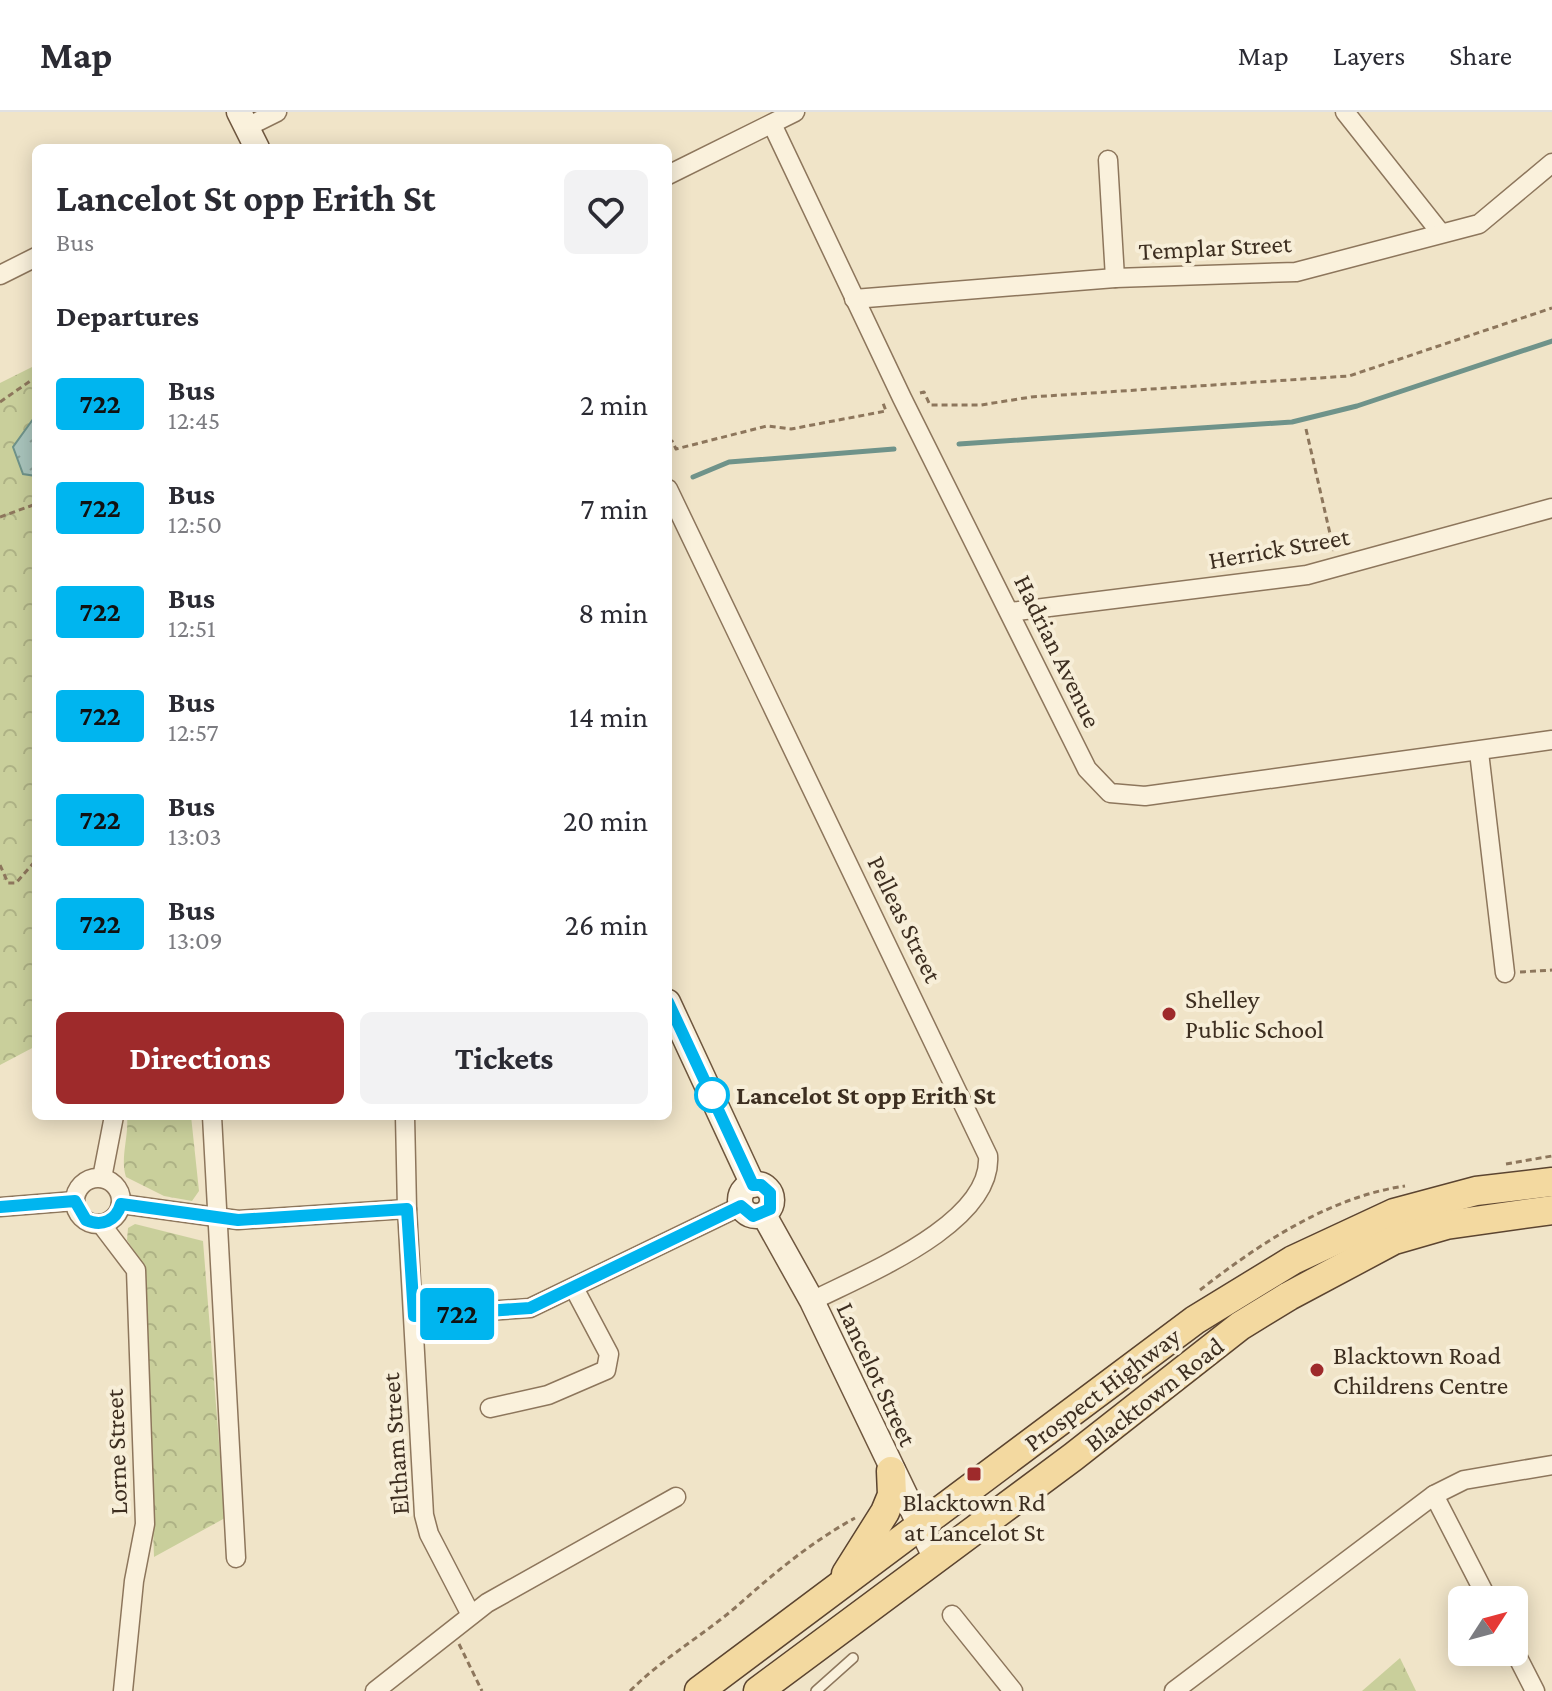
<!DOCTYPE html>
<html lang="en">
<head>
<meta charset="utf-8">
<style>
  :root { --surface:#fff; --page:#f2f2f3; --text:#2b2b33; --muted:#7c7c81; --line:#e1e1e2; --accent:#9e2a2b }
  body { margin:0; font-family:"Crimson Pro",serif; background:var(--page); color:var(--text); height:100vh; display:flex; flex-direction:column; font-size:30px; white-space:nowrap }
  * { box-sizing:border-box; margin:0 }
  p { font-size:26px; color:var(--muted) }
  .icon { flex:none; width:44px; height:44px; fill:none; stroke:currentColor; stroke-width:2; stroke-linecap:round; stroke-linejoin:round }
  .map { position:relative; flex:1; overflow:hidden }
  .side { position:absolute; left:32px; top:32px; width:640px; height:976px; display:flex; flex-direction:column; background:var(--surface); border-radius:12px; box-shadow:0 4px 20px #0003 }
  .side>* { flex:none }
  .badge { padding:0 16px; border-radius:6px; font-size:28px; line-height:52px }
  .needle { width:52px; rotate:54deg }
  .tools { position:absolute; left:1448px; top:1474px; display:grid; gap:16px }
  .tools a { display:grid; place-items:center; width:80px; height:80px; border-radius:12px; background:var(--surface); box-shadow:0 4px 20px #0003; font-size:40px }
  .map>.badge { position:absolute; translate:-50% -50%; box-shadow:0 0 0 4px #fff }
  h2 { padding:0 24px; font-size:30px; line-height:72px }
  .round { display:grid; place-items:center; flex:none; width:84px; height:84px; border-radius:12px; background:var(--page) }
  .overview { display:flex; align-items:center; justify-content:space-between; height:136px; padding:0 24px }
  h1 { font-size:38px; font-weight:700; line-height:60px }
  .action { display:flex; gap:16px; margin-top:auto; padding:16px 24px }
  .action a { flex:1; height:92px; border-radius:12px; background:var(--accent); color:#fff; font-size:32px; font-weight:700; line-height:92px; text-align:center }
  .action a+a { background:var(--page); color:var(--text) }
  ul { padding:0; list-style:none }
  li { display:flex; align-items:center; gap:24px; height:104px; padding:0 24px }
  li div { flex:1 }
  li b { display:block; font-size:30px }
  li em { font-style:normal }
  li .badge { min-width:88px; font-weight:700; text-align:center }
  header { display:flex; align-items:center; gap:48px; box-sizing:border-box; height:112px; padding:0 40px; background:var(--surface); border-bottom:2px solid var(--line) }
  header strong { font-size:38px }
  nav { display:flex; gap:44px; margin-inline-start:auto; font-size:28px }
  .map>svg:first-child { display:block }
</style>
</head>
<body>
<header>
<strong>Map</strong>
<nav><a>Map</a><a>Layers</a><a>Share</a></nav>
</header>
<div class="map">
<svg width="1552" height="1579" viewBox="0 0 1552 1579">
  <defs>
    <pattern id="park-crowns" width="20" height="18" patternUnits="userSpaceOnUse" patternTransform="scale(2)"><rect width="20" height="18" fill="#c9cf9b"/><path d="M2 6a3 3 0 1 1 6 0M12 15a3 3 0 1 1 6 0" fill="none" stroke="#aeb285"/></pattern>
    <pattern id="water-ripples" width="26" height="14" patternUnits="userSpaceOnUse" patternTransform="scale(2)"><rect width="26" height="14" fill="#a9c4bc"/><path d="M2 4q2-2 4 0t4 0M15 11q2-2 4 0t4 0" fill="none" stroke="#8ba098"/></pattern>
  </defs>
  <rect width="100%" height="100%" fill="#f0e4c8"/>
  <g fill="url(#park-crowns)">
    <path d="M36,253V934L0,953V271Z"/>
    <path d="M127,1004H191L199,1079L192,1089L164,1084L126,1065C120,1045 129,1025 127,1004Z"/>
    <path d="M135,1112L203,1129L225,1406L154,1445L144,1155L127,1128L128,1116Z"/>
    <path d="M1400,1546L1416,1579H1362Z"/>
  </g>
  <path fill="url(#water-ripples)" stroke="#6f938a" stroke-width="2" d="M36,303V364L23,362L13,335Z"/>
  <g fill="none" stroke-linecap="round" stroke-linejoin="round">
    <g stroke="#6f938a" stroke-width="5">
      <path d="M959,332L1292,310L1357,294L1552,229"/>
      <path d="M693,365L729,350L894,337"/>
    </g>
    <g stroke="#8d765c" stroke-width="12">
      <path id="lane" d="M816,1579L853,1546"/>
    </g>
    <g stroke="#8d765c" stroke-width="21">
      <g id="street">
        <path d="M1345,0L1440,120"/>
        <path d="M772,12L902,286L1087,657L1110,681L1145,684L1552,628"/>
        <path d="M247,15L277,0"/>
        <path d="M1108,48L1115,166"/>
        <path d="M668,63L795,0"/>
        <path d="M0,163L36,145"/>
        <path d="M854,187L1115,166L1296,160L1479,112L1552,51"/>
        <path d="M668,377L988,1044C993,1112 863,1163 812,1189"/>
        <path d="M1010,500L1307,463L1552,396"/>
        <path d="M1479,640L1505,861"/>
        <path d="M212,1004L236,1446"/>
        <path d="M405,1004L407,1097L424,1403L429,1422L471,1503"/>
        <circle cx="98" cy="1089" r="23"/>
        <path d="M102,1066L114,1004"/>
        <path d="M121,1092L238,1108L407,1097"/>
        <path d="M0,1095L75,1089"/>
        <path d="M101,1112L136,1158L145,1412L134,1469L123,1579"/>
        <path d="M414,1204L530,1196L741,1094"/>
        <path d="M490,1296L548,1283L606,1258L609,1242L574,1176"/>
        <path d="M1434,1383L1488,1488"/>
        <path d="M952,1503L1013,1579"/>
        <path d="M1514,1538L1535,1579"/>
        <path d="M375,1579L487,1491L676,1385"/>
        <path d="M1174,1579L1434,1383L1464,1368L1552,1353"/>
      </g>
    </g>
    <g stroke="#6f573f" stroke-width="27">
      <g id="secondary">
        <path d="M239,0L257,36"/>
        <path d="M668,890L753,1073"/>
        <circle cx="756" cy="1088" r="16"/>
        <path d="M764,1103L812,1189L936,1447"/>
      </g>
    </g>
    <g stroke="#5b4430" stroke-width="31">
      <g id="primary">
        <path d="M846,1462L885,1400L892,1383L891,1359"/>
        <path d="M699,1579L1195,1208L1293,1148L1394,1101L1476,1079L1552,1070"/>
        <path d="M758,1579L1073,1345L1240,1214L1289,1184L1394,1128L1446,1113L1552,1098"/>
      </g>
    </g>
    <g stroke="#8d765c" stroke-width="3" stroke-dasharray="6 4" stroke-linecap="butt">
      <path d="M920,281L924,280L930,293H981L1031,285L1349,264L1552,196"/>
      <path d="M0,290L36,265"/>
      <path d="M1306,317L1334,439"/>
      <path d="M668,331L672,329L676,337L767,314L791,317L886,299L883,291L886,290"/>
      <path d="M0,405L36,392"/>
      <path d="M0,753L8,771H16L36,748"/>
      <path d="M1520,860L1552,858"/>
      <path d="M1506,1052L1552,1044"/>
      <path d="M1200,1178C1259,1132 1329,1085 1405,1074"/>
      <path d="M459,1532L482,1579"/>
      <path d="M630,1579C663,1546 702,1524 736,1495C773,1462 811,1430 855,1406"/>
    </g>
    <use href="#lane" stroke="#faf1dc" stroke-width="9"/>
    <use href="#street" stroke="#faf1dc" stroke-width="18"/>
    <use href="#secondary" stroke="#faf1dc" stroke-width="24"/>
    <use href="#primary" stroke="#f3d9a0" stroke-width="28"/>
  </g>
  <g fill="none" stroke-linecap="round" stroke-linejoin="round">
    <g stroke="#fff" stroke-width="18">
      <path id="line" d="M0,1095L75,1089L86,1108C102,1115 116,1109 121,1092L238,1108L407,1097L414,1204L530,1196L741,1094L753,1104L770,1097V1081L761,1073H753L668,890"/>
    </g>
    <use href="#line" stroke="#00b5ef" stroke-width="12"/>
  </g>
  <g fill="#9e2a2b" stroke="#f7eed8" stroke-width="3">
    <circle cx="1169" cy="902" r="8"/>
    <circle cx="1317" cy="1258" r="8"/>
    <rect x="966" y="1354" width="16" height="16" rx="4"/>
  </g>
  <circle fill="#fff" stroke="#00b5ef" stroke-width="4" cx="712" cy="983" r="16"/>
  <g text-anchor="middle" stroke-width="8" stroke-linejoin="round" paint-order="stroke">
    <g font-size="26" fill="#3d2e20" stroke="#f7eed8">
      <text transform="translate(1215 135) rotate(-3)" y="9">Templar Street</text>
      <text transform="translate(1279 436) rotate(-10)" y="9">Herrick Street</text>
      <text transform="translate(1058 539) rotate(64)" y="9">Hadrian Avenue</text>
      <text transform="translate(905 807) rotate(64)" y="9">Pelleas Street</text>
      <text transform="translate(877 1262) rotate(65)" y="9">Lancelot Street</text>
      <text transform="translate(1102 1277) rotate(-37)" y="9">Prospect Highway</text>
      <text transform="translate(1154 1282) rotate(-38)" y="9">Blacktown Road</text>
      <text transform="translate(395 1332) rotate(-94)" y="9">Eltham Street</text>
      <text transform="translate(116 1340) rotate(-92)" y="9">Lorne Street</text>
    </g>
    <g font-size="26" fill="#3d2e20" stroke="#f7eed8" text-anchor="start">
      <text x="1185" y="896">Shelley<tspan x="1185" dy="30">Public School</tspan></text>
      <text x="1333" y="1252">Blacktown Road<tspan x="1333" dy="30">Childrens Centre</tspan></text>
      <text x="974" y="1399" text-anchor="middle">Blacktown Rd<tspan x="974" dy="30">at Lancelot St</tspan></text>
    </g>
    <g font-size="26" font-weight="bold" fill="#3d2e20" stroke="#f7eed8" text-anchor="start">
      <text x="736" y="992">Lancelot St opp Erith St</text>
    </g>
  </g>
</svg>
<div class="tools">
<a><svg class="needle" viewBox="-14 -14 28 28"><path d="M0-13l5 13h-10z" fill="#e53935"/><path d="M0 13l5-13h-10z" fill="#7c7c81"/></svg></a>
</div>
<b class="badge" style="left:457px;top:1202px;background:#00b5ef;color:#111">722</b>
<section class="side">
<div class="overview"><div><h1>Lancelot St opp Erith St</h1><p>Bus</p></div><a class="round"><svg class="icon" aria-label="heart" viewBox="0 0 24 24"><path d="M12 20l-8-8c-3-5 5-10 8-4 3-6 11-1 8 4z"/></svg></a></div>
<h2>Departures</h2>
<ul>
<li><span class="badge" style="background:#00b5ef;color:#111">722</span><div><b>Bus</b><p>12:45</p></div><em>2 min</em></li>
<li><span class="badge" style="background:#00b5ef;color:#111">722</span><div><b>Bus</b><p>12:50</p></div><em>7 min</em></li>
<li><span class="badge" style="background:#00b5ef;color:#111">722</span><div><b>Bus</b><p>12:51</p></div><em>8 min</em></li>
<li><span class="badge" style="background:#00b5ef;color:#111">722</span><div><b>Bus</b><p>12:57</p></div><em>14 min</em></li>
<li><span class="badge" style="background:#00b5ef;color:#111">722</span><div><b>Bus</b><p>13:03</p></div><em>20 min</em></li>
<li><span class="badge" style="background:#00b5ef;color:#111">722</span><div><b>Bus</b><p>13:09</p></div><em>26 min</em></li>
</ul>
<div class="action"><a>Directions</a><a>Tickets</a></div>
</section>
</div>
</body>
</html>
